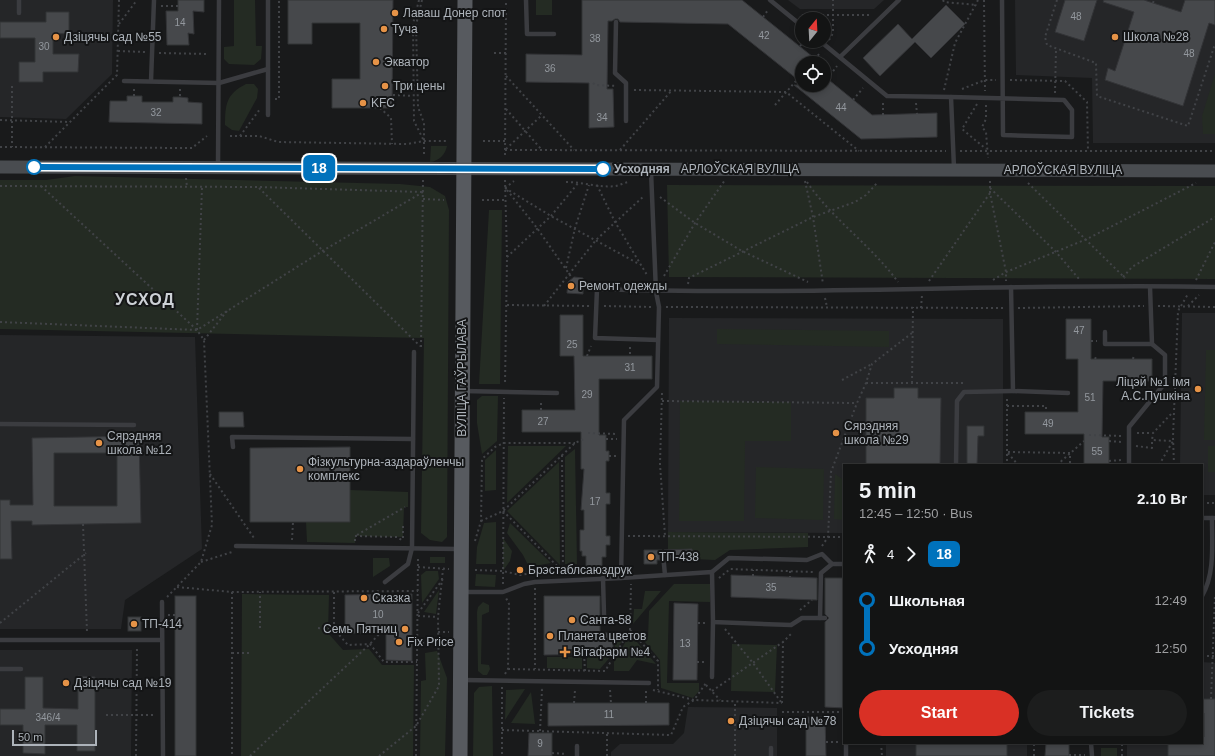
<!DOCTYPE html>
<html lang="en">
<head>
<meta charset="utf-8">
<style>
  :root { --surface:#131414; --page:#1c1d1d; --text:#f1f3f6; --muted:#9d9ea0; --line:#323334; --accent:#d93025 }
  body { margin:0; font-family:Arial,sans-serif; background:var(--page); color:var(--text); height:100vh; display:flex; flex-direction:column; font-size:15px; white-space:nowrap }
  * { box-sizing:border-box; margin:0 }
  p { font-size:13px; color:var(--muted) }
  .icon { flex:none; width:22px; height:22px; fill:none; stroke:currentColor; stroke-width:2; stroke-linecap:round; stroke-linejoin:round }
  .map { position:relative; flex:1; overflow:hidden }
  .side { position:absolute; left:843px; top:464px; width:360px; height:280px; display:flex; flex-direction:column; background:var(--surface); border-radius:0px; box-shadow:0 2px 6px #0003,0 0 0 1px var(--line) }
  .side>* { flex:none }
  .badge { padding:0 8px; border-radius:6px; font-size:14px; line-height:26px }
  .needle { width:26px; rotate:18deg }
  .tools { position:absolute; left:795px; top:12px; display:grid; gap:8px }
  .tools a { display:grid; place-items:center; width:36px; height:36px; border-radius:50%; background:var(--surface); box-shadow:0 2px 6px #0003,0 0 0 1px var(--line); font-size:20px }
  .scale { position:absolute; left:12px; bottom:10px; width:85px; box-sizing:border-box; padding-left:4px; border:2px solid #adb3ba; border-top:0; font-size:11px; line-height:14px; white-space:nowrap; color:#adb3ba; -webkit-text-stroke:3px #141516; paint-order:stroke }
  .map>.badge { position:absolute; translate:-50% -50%; box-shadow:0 0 0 2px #fff }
  .legs { display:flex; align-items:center; gap:6px; height:44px; padding:0 16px; font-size:13px }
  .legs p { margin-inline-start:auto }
  .head { display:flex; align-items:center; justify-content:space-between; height:68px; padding:0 16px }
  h1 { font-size:22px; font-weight:700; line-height:30px }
  .primary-button { display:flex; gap:8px; margin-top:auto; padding:8px 16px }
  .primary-button a { flex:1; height:46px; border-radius:24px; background:var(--accent); color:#fff; font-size:16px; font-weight:700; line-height:46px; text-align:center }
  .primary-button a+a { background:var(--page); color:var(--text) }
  ul { padding:0 16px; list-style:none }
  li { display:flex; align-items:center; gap:14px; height:48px; font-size:15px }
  li i { display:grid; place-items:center; width:6px; height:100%; margin:0 5px; background:currentColor }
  li i::after { content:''; width:10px; height:10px; margin:-5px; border:3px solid; border-radius:50%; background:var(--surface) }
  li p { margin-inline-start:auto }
  li:first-child i { background:linear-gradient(#0000 50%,currentColor 0) }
  li:last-child i { background:linear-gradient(currentColor 50%,#0000 0) }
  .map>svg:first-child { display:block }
</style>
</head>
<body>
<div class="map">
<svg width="1215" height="756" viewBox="0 0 1215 756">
  <rect width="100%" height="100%" fill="#191a1b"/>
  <g fill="#252628">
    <path d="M0,0H113L112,74L66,119L0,117Z"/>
    <path d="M788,0H884L874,9H800Z"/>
    <path d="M1015,0H1215V143H1093L1092,78L1016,75Z"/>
    <path d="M1182,313H1215V495H1202V465H1180Z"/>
    <path d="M669,318L1003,319V465H844V533L668,532Z"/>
    <path d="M0,335L195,337L202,549L125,600L121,629H0Z"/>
    <path d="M0,650H132L131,756H0Z"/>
    <path d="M1202,662L1215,663V756H1127V743H1202Z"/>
    <path d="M688,707L777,708V756H611V752L620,744H673L684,733Z"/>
    <rect x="886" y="743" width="141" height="13"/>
  </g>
  <g fill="#242b23">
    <path d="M234,0H255L256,46H262L261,59L254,65L229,64L224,59V47L234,46Z"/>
    <rect x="536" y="0" width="16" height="15"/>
    <path d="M1215,74V134H1203L1202,116Z"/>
    <path d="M246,84H254L258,89L257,98L239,131L232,130L225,125C225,105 226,94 246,84Z"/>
    <path d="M431,146H447C445,155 439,161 430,162Z"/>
    <path d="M75,176L400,184L430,187L445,196L449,210L447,537L442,542L430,540L421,533L424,338L0,329V180H46Z"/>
    <path d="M667,185L1215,186V279L669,277Z"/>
    <path d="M489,210H502L500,384H479Z"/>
    <path d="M717,329L889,331V347L717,344Z"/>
    <path d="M1206,350H1215V440H1204Z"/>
    <path d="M482,396H498L497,441L482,454L477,423V400Z"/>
    <path d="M680,401L791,402V441H745L744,521H679Z"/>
    <path d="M508,446H566L507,503Z"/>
    <rect x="1208" y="446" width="7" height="26"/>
    <path d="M575,449L577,564H565V457Z"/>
    <path d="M496,450V490L485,491V460Z"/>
    <path d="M559,462L560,565L507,511Z"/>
    <path d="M756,467L824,469L823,520L755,518Z"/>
    <path d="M835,474L844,480V520L834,519Z"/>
    <path d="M350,490L408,492V507H404L403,537L356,536L355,543L307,542L306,522Z"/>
    <path d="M496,522V564H476L477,547L484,523Z"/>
    <path d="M510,523L551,563L529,567L523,555L507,533Z"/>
    <path d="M668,532L808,533V547L730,550L715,560L693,559L692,549H668Z"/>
    <path d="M503,538L512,551L510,561L503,571Z"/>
    <rect x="430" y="557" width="15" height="6"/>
    <path d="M373,558H389L390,566L373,577Z"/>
    <path d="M426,571H438L439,579L422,603L421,575Z"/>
    <path d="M476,574L496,575L495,587L475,586Z"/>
    <path d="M674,584H710V602L669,601L667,683H699V691L693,698L661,688L660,660L640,636L648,637L649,611Z"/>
    <path d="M439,590L436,614L424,612Z"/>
    <path d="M645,591H661L633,624L634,609H642Z"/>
    <path d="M242,594L329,595L328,633L343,650L369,649L382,665H414L413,756H241Z"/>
    <path d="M483,602L489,605V612L482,615L481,664L489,665L490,669L487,675H483L478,671L477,612L478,607Z"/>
    <path d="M626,634L615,653L614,635Z"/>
    <path d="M630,634L656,664L637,660L629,671H614V662Z"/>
    <path d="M732,644L777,645L775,692L731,691Z"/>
    <path d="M437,651L447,678L445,756H420L421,681L426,680L425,653Z"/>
    <path d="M611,656L600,669L587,668V657Z"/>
    <path d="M547,657H582V669L547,668Z"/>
    <path d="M492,686L493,756H473L474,693L479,687Z"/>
    <path d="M525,689L505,720L506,690Z"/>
    <path d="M531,692L535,724L511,723Z"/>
    <rect x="1101" y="748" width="16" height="8"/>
  </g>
  <g fill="#46484b" stroke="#333437" fill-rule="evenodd">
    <path d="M178,0H204V12L193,11L194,34L188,33L189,45H167L166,11H178Z"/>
    <path d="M288,0H393L392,108H332V79H360V23H312V44H288Z"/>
    <path d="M582,0H742L813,57L807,63H802V83L728,24L620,22L618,19H615L612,21H608L607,89H613L614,127L589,128V83L526,82V54L582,55Z"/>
    <path d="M1065,0H1097L1084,41L1055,32Z"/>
    <path d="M1104,0H1144L1181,12L1185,0H1215V25L1209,23L1183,106L1105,80L1108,68L1115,71L1134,12L1103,2Z"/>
    <path d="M946,5L965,24L931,58L915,42L880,76L863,58L898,24L912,39Z"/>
    <path d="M46,12H69V34L53,33V54H79L78,72H43V82H19V62H35V38H0V22H46Z"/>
    <path d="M824,76L872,115L937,113V137L861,139L794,85H824Z"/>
    <path d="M127,96H142V102H173V97H180L188,98V102L202,103V124L109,122L110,101H127Z"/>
    <path d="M574,277L583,278V294L567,293L568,282Z"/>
    <path d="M560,315H583V356H652V379H599V435H606V451H609V461H606V493H610V504H606V536H610V545H606V557H602V566H586V556H582V551H580V530H584V510H581L584,469H581V432H522V410H575L574,356H560Z"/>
    <path d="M1066,319H1091V359H1152V381H1103L1102,437H1109V465H1084V434H1025V412H1078V359H1066Z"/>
    <path d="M894,388H918V398H941L940,465H866V398H894Z"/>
    <path d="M219,412H243L244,427H219Z"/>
    <path d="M967,426H984V436H978L977,465L967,464Z"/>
    <path d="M139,436L141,523L32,525V521H11L12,559H0V500H10V505H33L32,438ZM54,453H117V506H54Z"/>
    <path d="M350,447V522H250V448Z"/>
    <path d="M692,549L693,559H667L666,552L664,550Z"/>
    <path d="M644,550H662L659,553L660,560H657V564H644Z"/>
    <path d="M731,575L817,578V600L731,597Z"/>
    <path d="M825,578H844V708L825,707V622L829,618L825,614Z"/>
    <path d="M412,594V661L386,660V633H345V595Z"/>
    <rect x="175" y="596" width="21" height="160"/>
    <path d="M544,596H600V633H613V654L544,655Z"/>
    <path d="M674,603L698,604L697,680H673Z"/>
    <rect x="128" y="617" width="13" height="14"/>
    <path d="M78,676L95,677V751H77V725H45V754L23,753V725H0V709H25V677H43V708L78,709Z"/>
    <path d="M1202,699H1215V756H1168V743H1202V737H1204V713H1202Z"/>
    <path d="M548,703H669V725L548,726Z"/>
    <path d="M806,717H825L826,756H806Z"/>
    <path d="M529,733H552V756H528Z"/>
    <rect x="916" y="743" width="91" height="13"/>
    <path d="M1046,743H1069V756H1045Z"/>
  </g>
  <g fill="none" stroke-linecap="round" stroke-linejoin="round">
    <g stroke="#414347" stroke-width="2" stroke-dasharray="2 3" stroke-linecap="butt">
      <path d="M419,0L413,24L414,121L424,141V157"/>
      <path d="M422,0L416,25L418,107L424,123V140"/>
      <path d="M943,0L944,2L977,5"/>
      <path d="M984,0L985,91"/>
      <path d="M1057,0L1045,37L1047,45L1096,63L1097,96L1188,126L1215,44"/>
      <path d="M1153,3L1154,0"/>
      <path d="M161,6H178"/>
      <path d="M494,11L506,12"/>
      <path d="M802,15H872"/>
      <path d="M763,17L768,10"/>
      <path d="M119,24L137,0"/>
      <path d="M829,40L833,33V0"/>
      <path d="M800,46L805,41"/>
      <path d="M118,51L145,52"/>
      <path d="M159,53L208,54"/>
      <path d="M494,53H506"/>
      <path d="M811,63L821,52"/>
      <path d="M506,76L574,150"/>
      <path d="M827,79L837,66"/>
      <path d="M1010,80L1065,81L1087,102L1088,151"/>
      <path d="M593,83L595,85L617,86"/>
      <path d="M12,86V147"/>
      <path d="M180,89V97"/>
      <path d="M962,89L985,80H996"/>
      <path d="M634,90L786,92L859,151"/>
      <path d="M944,90L955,43L978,0"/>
      <path d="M1055,93L1056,49"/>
      <path d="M393,95L413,96"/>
      <path d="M134,96V88"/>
      <path d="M275,99H279V0"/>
      <path d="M853,100L863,88"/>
      <path d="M916,103L917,114"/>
      <path d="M977,104L962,129L986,149"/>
      <path d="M775,105L802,74"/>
      <path d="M986,105V119L982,127L986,132L988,158"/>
      <path d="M380,108L391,118L392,144"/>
      <path d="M506,109L542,150"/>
      <path d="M883,115V102"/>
      <path d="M0,120L70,122"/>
      <path d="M230,136H259L278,142L407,144L424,141H448"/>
      <path d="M240,136L260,109"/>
      <path d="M483,141H505"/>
      <path d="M0,147L187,148H192L207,136"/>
      <path d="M45,147L117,75L119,0"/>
      <path d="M506,149L542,115"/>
      <path d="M505,150L946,151"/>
      <path d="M620,150L672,90"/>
      <path d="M960,151H1215"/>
      <path d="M505,155L506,0"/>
      <path d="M186,178L187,187"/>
      <path d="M505,180L507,257L505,384"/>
      <path d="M805,181L813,217L823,284"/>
      <path d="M990,181V193L1006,272V281"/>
      <path d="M566,182C583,182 599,188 616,186C620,185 624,183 628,182"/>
      <path d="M807,182C832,219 871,245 898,282"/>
      <path d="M1028,183L1125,278"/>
      <path d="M597,185L615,222L647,275"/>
      <path d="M0,186L258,187L422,192"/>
      <path d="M41,186L197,330L204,340L212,525L201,562L167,597"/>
      <path d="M259,188L420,346"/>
      <path d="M505,188L514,181"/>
      <path d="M505,188L551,216L639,264"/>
      <path d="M990,188L1056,252L1079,279"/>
      <path d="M507,190L537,228L572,278"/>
      <path d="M660,197L695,223L742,251L808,282"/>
      <path d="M423,199L444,200"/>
      <path d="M482,200H505"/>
      <path d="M507,257L551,216L579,182"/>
      <path d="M566,268L575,228L589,185"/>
      <path d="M664,276L695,223L725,180"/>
      <path d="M1123,277L1132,267L1215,217"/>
      <path d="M993,280L1006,272L1087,239L1196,183"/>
      <path d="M1196,280L1215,242"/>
      <path d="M929,281L990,193"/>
      <path d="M688,284L689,278L813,217L855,202L866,195L878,182"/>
      <path d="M825,298L827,307"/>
      <path d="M507,305L590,306"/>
      <path d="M544,306L596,240L644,196"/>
      <path d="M604,306L652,307"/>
      <path d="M1158,306L1215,307"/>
      <path d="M1188,306L1199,295"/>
      <path d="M666,307L1004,308"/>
      <path d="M921,308L922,295"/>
      <path d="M1018,308L1144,306"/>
      <path d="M0,322L197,330L324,250L423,192"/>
      <path d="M197,330L202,187"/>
      <path d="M204,340L227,311"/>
      <path d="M1091,341H1097"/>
      <path d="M421,347L423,180"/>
      <path d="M630,347V356"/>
      <path d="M587,356L591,346"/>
      <path d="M1095,359L1097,355"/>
      <path d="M1133,359L1134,355"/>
      <path d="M842,380L872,364"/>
      <path d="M866,383H963"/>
      <path d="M912,383L913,307"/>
      <path d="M662,393L660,464L665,536"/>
      <path d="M1007,399V465"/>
      <path d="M662,401L856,403"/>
      <path d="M1007,406H1046V412"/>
      <path d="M541,410V400"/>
      <path d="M589,432V433L617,434"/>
      <path d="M1137,433H1152"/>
      <path d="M1089,435L1122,436"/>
      <path d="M606,439H617"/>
      <path d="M1109,441L1122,442"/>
      <path d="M1136,446L1152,448V440"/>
      <path d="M1008,452L1070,453V465"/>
      <path d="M1008,453L1018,465"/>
      <path d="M562,455L563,572"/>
      <path d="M609,456H616"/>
      <path d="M1109,461L1121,460"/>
      <path d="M1057,465L1084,441"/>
      <path d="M1159,465L1173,441L1152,440L1153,433L1173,412"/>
      <path d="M1174,465L1173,437L1178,311L1188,294"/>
      <path d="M210,474L254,538"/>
      <path d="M1202,503H1215"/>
      <path d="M503,511L562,571"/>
      <path d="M481,521L503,511L575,443L584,439"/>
      <path d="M83,524L87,632"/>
      <path d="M403,526V540"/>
      <path d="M357,535L405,507"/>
      <path d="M628,536L844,537"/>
      <path d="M292,540L293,522"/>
      <path d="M355,541V536L397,537L403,541"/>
      <path d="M475,541L481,521L482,459L495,447L504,443H575"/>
      <path d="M822,546L828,537L831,472L857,403L866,383L872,364L912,333"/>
      <path d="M201,562L232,552"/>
      <path d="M418,567L449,569"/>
      <path d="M475,570L503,571L520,575L534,573"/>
      <path d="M790,571V577"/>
      <path d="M753,576V570"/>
      <path d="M719,578L730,569L813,572"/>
      <path d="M503,584L504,398"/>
      <path d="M177,587L232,592L418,591"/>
      <path d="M535,588V669"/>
      <path d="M232,592V756"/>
      <path d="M334,592V629L348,645L370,644L384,662H417"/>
      <path d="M800,610L812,600"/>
      <path d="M418,613L443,579"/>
      <path d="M168,615H175"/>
      <path d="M418,616L438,617"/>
      <path d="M0,623L86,553"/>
      <path d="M698,623H706"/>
      <path d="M260,628V592"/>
      <path d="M318,628L333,629"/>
      <path d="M725,629L753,663L781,702"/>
      <path d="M630,630L658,661V690"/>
      <path d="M438,632H449"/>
      <path d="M417,643H439"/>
      <path d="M232,653H252"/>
      <path d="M584,654L585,671"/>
      <path d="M1202,656H1215"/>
      <path d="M697,662H706"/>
      <path d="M508,669L605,671L630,630L631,584"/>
      <path d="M505,674L508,669L509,604L506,598"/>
      <path d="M706,685L720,700"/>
      <path d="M502,687V756"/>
      <path d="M610,690L611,703"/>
      <path d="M653,690L694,700L706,683"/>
      <path d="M712,691L783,642"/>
      <path d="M1211,699L1215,595"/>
      <path d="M574,703L575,690"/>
      <path d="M646,703V690"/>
      <path d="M782,703L783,642L792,633"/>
      <path d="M782,712H844"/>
      <path d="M106,715H156"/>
      <path d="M502,730L671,735L683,707L694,700L782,703"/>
      <path d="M540,731L542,690L540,688"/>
      <path d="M826,742H838"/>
      <path d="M881,743L882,756"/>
      <path d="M552,753L567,754"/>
      <path d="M1069,755H1085"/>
      <path d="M136,756L137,647"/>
      <path d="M250,756L370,644L380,633"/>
      <path d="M379,756L416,726L439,686L438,617L443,569"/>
      <path d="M416,756L418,559"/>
      <path d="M607,756V733"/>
      <path d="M735,756V701"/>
      <path d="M1034,756V743"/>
      <path d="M1122,756V743"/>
    </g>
    <g stroke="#3b3c40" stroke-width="4.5">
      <path d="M19,0V13"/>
      <path d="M526,0L527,34H554"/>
      <path d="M770,0L802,26"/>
      <path d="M616,22L615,73L626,83V121"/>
      <path d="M820,41L887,96L951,97L954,168"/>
      <path d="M840,57L899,0"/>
      <path d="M268,69V115"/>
      <path d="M124,81L219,83L268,69V0"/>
      <path d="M151,81L154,0"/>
      <path d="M951,97L1064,100L1072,110V137L1003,135L1002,0"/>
      <path d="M218,166L219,0"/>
      <path d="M1011,287L1013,391L1068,393"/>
      <path d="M1105,332V344H1152"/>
      <path d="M658,340L595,338L597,289C803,296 1009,283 1215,287"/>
      <path d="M464,391L557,393"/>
      <path d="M0,424L134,425"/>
      <path d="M233,447L232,437L413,439"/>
      <path d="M956,465L957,401L964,392L1013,391"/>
      <path d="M1129,465V427L1165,383V355L1152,344L1150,287"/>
      <path d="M1202,518H1214"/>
      <path d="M236,546L459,549"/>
      <path d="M663,554L665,575"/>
      <path d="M712,572L729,558L807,560L822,554L832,564H844"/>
      <path d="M603,578L604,615"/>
      <path d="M621,578L712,572L713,622L791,625L802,618H825"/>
      <path d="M385,582L408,564L412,548L414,352"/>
      <path d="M462,592H503L524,584L535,582L621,578L624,420L657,387L659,307L656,292L651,171"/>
      <path d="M1202,596C1215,574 1212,544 1212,518"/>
      <path d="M162,602L163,756"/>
      <path d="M820,618L821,573L832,564"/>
      <path d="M0,640H161"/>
      <path d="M0,669H21"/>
      <path d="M712,677L713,622"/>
      <path d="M463,680L649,683"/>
      <path d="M1091,743L1092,756"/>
      <path d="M771,748V756"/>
      <path d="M577,756V746"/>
      <path d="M846,756V743"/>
    </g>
    <path stroke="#494c50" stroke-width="13" d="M0,167C405,168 810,169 1215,171"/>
    <path stroke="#575a5f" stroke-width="15" d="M460,756L465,0"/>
  </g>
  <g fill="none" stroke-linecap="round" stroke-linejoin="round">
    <g stroke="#fff" stroke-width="9">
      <path id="line-1" d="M34,167L603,169"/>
    </g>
    <use href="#line-1" stroke="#0072bc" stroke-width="6"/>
  </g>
  <g fill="#e69347" stroke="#141516" stroke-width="1.5">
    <circle cx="395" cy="13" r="4"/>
    <circle cx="384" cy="29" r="4"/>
    <circle cx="56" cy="37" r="4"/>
    <circle cx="1115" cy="37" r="4"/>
    <circle cx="376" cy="62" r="4"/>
    <circle cx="385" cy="86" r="4"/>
    <circle cx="363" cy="103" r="4"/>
    <circle cx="571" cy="286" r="4"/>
    <circle cx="1198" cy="389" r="4"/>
    <circle cx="836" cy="433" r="4"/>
    <circle cx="99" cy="443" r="4"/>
    <circle cx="300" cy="469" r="4"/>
    <circle cx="651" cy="557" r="4"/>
    <circle cx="520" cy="570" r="4"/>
    <circle cx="364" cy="598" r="4"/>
    <circle cx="572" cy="620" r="4"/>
    <circle cx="134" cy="624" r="4"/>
    <circle cx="405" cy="629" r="4"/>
    <circle cx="550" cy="636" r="4"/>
    <circle cx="399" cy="642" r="4"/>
    <path d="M563 646h4v4h4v4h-4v4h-4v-4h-4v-4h4z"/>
    <circle cx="66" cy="683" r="4"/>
    <circle cx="731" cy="721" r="4"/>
  </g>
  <g fill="#fff" stroke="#0072bc" stroke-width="2">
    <circle cx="34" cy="167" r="7"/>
    <circle cx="603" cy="169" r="7"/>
  </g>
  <g text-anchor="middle" stroke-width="4" stroke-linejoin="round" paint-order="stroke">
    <g font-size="10" fill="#93989e">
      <text x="1076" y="20">48</text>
      <text x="180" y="26">14</text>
      <text x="764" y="39">42</text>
      <text x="595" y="42">38</text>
      <text x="44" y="50">30</text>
      <text x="1189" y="57">48</text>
      <text x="550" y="72">36</text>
      <text x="841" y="111">44</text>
      <text x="156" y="116">32</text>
      <text x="602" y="121">34</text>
      <text x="1079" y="334">47</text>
      <text x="572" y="348">25</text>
      <text x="630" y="371">31</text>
      <text x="587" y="398">29</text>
      <text x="1090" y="401">51</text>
      <text x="543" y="425">27</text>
      <text x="1048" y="427">49</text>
      <text x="1097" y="455">55</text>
      <text x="595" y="505">17</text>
      <text x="771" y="591">35</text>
      <text x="378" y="618">10</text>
      <text x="685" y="647">13</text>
      <text x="609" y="718">11</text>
      <text x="48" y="721">346/4</text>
      <text x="540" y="747">9</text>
    </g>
    <g font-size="12" fill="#adb3ba" stroke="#141516" text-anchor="start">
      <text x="403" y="17">Лаваш Донер спот</text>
      <text x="392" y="33">Туча</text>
      <text x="64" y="41">Дзіцячы сад №55</text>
      <text x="1123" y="41">Школа №28</text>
      <text x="384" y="66">Экватор</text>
      <text x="393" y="90">Три цены</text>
      <text x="371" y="107">KFC</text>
      <text x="579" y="290">Ремонт одежды</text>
      <text x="1190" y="386" text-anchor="end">Ліцэй №1 імя<tspan x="1190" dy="14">А.С.Пушкіна</tspan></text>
      <text x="844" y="430">Сярэдняя<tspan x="844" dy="14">школа №29</tspan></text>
      <text x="107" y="440">Сярэдняя<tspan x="107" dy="14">школа №12</tspan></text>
      <text x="308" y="466">Фізкультурна-аздараўленчы<tspan x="308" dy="14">комплекс</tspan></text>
      <text x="659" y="561">ТП-438</text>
      <text x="528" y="574">Брэстаблсаюздрук</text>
      <text x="372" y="602">Сказка</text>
      <text x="580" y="624">Санта-58</text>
      <text x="142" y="628">ТП-414</text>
      <text x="397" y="633" text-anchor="end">Семь Пятниц</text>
      <text x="558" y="640">Планета цветов</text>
      <text x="407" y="646">Fix Price</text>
      <text x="573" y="656">Вітафарм №4</text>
      <text x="74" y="687">Дзіцячы сад №19</text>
      <text x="739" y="725">Дзіцячы сад №78</text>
    </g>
    <g font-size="12" font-weight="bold" fill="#adb3ba" stroke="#141516" text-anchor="start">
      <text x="614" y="173">Усходняя</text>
    </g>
    <g font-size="12" fill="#adb3ba" stroke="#141516">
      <text x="740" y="173">АРЛОЎСКАЯ ВУЛІЦА</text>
      <text x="1063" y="174">АРЛОЎСКАЯ ВУЛІЦА</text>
      <text transform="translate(462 378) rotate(-90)" y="4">ВУЛІЦА ГАЎРЫЛАВА</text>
    </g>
    <g font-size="16" font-weight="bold" letter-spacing="1" fill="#cdd1d6" stroke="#141516">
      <text x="145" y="305">УСХОД</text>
    </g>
  </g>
</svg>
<div class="tools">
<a><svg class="needle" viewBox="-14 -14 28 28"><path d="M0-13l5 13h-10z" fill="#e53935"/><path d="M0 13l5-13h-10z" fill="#9d9ea0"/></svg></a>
<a><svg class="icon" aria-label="locate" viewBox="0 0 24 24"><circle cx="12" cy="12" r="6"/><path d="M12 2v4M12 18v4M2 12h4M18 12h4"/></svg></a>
</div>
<div class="scale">50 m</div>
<b class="badge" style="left:319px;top:168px;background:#0072bc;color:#fff">18</b>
<section class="side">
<div class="head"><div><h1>5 min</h1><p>12:45 – 12:50 · Bus</p></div><b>2.10 Br</b></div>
<div class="legs"><svg class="icon" aria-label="walk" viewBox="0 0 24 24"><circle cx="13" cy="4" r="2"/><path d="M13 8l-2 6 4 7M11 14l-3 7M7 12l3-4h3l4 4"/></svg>4<svg class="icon" aria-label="forward" viewBox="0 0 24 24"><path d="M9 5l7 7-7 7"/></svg><b class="badge" style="background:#0072bc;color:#fff">18</b></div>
<ul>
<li><i style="color:#0072bc"></i><b>Школьная</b><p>12:49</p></li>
<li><i style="color:#0072bc"></i><b>Усходняя</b><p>12:50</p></li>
</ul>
<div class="primary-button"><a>Start</a><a>Tickets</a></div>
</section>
</div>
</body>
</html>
